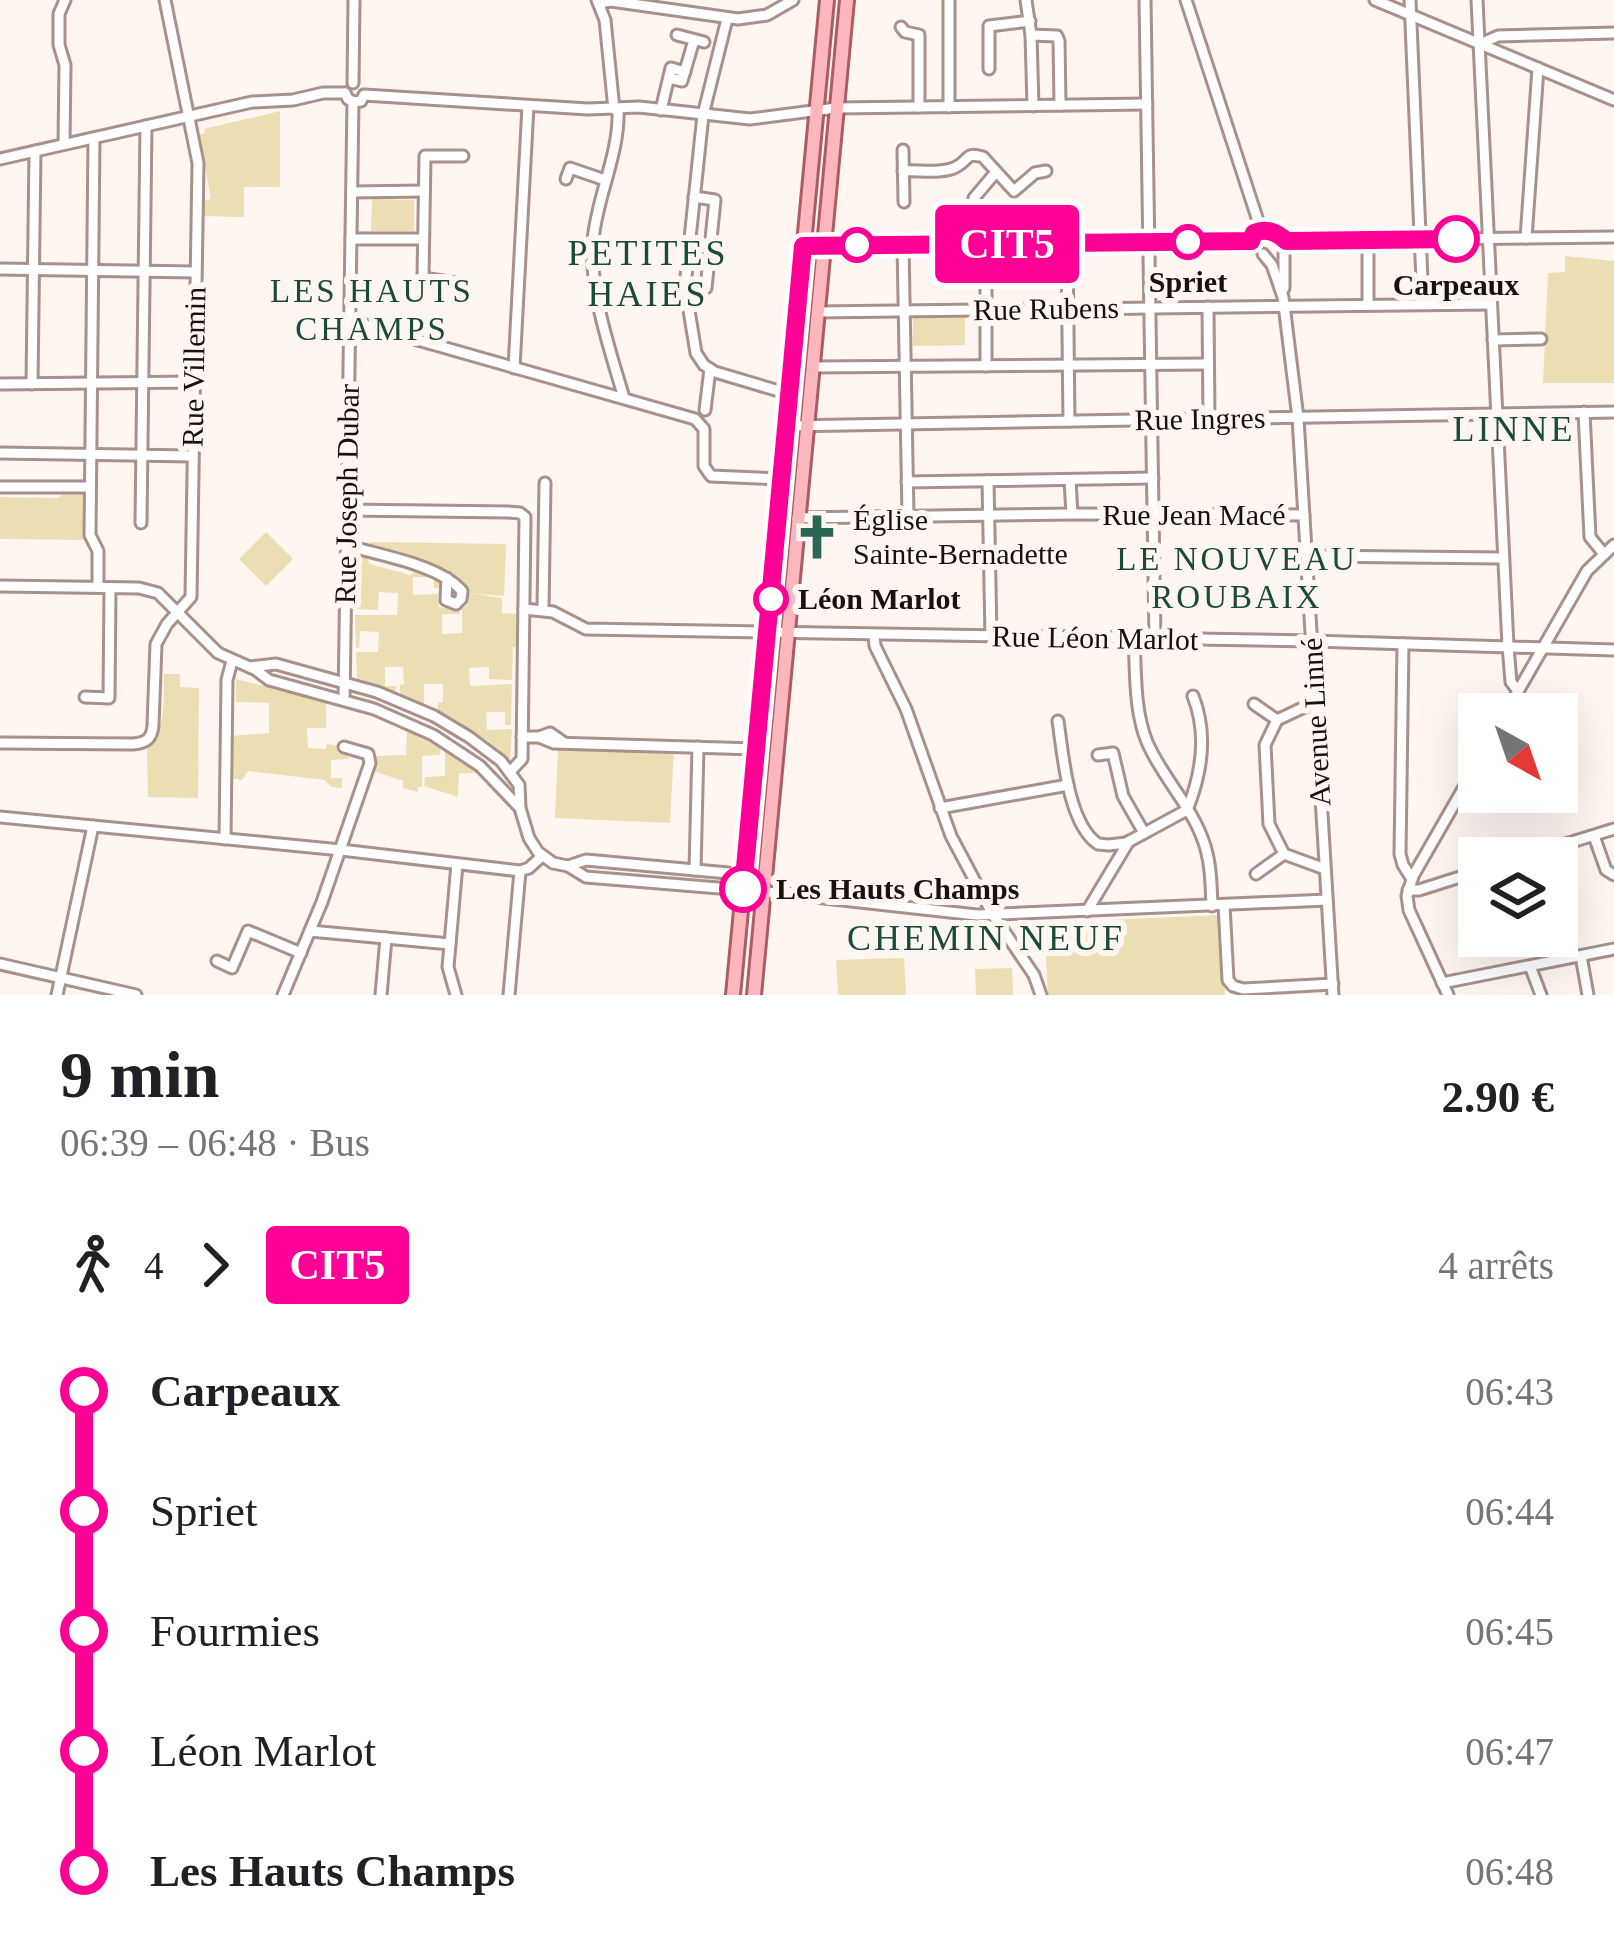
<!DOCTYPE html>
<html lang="fr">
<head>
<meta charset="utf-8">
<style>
  :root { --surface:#fff; --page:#f2f2f2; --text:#202124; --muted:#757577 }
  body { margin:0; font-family:"Times New Roman",serif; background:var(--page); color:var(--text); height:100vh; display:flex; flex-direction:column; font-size:45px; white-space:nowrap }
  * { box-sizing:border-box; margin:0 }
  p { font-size:39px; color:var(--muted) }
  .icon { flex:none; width:66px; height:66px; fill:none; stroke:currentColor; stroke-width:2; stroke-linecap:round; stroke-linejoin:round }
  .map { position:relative; height:995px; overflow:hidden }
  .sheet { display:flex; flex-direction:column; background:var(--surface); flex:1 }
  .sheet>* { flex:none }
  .badge { padding:0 24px; border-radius:9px; font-size:42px; line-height:78px }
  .needle { width:78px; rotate:140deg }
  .tools { position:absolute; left:1458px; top:693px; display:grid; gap:24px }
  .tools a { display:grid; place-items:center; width:120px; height:120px; border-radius:0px; background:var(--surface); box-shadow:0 12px 48px #0002; font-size:60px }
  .map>.badge { position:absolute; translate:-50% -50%; box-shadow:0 0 0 6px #fff }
  .legs { display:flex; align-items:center; gap:18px; height:132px; padding:0 60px; font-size:39px }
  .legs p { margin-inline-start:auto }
  .head { display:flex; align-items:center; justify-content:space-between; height:204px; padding:0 60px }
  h1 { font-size:66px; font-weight:800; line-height:90px }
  ul { padding:0 60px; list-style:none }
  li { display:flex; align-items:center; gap:42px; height:120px; font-size:45px }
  li i { display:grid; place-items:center; width:18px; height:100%; margin:0 15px; background:currentColor }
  li i::after { content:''; width:30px; height:30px; margin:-15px; border:9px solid; border-radius:50%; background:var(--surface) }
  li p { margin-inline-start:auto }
  li:first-child i { background:linear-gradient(#0000 50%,currentColor 0) }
  li:last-child i { background:linear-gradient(currentColor 50%,#0000 0) }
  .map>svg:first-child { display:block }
</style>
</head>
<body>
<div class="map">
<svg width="1614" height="995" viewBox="0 0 1614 995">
  <rect width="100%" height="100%" fill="#fff5f1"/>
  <g fill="#ecdeb3">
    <path d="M280,111V187H244V217L201,216V202L211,199L199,135L205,133L204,129Z"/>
    <path d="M372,199L414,200V231H371Z"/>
    <path d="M1565,256L1614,261V383H1543L1548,273L1565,272Z"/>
    <path d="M913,315H965V345L913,346Z"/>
    <path d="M64,493L86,494V540L0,539V497L58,498Z"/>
    <path d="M266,532L293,559L266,586L239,559Z"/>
    <path d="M370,542L506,544L504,596L469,593L502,598V613L519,614V647H513L512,680L489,679V667L469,668L470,686L512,684L511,725H505V712H486L487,730L512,729L510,761L488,741L438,710V703L443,702V684H424V704L400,694V685L404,684L403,667H385V686H397L395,692L357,678L356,652H378L379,632L360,631L359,648H356L355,615H397L398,593L379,592L378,610L355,609V599L350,597V553L365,555L370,564L410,575L417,570C430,573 440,574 444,588H434V577H413V595L438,594L439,607L460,610V614H442V634L462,633V609L467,605V592L446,572L371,550Z"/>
    <path d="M164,674H180V687L199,688L198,798L148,797L147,749C167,728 163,703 164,674Z"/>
    <path d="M236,679L326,702V728H307L308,748L326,749L327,744L335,745L338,753L348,756L349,759L331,760V778H342V788L331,787L325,780L248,771L242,780L229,778L231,736L269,733V703L236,702Z"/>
    <path d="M407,730L441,747L440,755L422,756V787H418V792L403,788V781L374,771L376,756L406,755Z"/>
    <path d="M558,747L674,748L670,823L555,818Z"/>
    <path d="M445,750L478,770V773H459L458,797L424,786L425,777L445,776Z"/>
    <path d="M1221,915L1225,995H1048L1046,956L1065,954L1064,922Z"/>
    <path d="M904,958L906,995H838L836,960Z"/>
    <path d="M1012,968L1013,995H976L975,969Z"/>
  </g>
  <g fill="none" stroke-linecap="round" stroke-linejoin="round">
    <g stroke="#a8918a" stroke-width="15">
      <g id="minor">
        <path d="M597,0L605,20L614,109"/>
        <path d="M1026,0L1031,35L1033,106"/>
        <path d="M1145,0L1155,639"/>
        <path d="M1186,0L1261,230"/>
        <path d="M1375,0L1614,100"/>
        <path d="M1410,0L1423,304"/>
        <path d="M1477,0L1508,646L1511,682L1518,691"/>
        <path d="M599,3L611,1L738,19L767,15L793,0"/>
        <path d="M727,19L703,115L685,286L696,353L704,365L715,372L789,394"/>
        <path d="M901,27L905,32L919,35V107"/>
        <path d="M677,35L704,42"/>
        <path d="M1031,35L1057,36L1059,41L1060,105"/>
        <path d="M1480,44L1498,36L1614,33"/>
        <path d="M989,69V26L1030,21"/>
        <path d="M669,78L682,81L694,40"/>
        <path d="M353,83L354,0"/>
        <path d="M345,93L348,99L354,102L361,101L364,95L588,109L639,107L750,119L836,108L1147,104"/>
        <path d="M949,107V0"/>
        <path d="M618,109C620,153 597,196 593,240C589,290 610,350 624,398"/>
        <path d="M661,110L671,68L685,72"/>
        <path d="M94,138L90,535L98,551V587"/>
        <path d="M64,144L65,65L59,45V14L65,0"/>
        <path d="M903,150L904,202"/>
        <path d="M0,159L252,102L293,100L323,93H345"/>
        <path d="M903,171C919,170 942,174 956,167C971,159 964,152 983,157L1014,191L1035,173L1046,171"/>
        <path d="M566,179L570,168L605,180"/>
        <path d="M352,192L424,191"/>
        <path d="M1526,238L1538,68"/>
        <path d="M351,239H423"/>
        <path d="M1368,240V305"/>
        <path d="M1285,241L1614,237"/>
        <path d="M1067,243L1069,421"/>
        <path d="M973,244L974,198L996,172"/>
        <path d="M986,244V366"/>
        <path d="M903,245L908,516"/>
        <path d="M803,246L1251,241"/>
        <path d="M1284,253V288"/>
        <path d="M1263,254L1272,265L1283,297L1298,418L1333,995"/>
        <path d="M0,269L195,272"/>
        <path d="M463,284L423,278L425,156H463"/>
        <path d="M685,286L706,288L715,200L694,197"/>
        <path d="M1208,307L1209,420"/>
        <path d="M817,312L1491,304"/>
        <path d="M351,321L695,419L704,429V466L711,476L782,479"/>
        <path d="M1493,340L1541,339"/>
        <path d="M812,367L1207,364"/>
        <path d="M514,368L528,106"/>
        <path d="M0,384L194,382"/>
        <path d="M32,384L35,151"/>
        <path d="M705,410L710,369"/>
        <path d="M1584,412L1590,537L1603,553"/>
        <path d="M787,426L1614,412"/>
        <path d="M0,453L192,456"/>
        <path d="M1070,480L1072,514"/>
        <path d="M988,481L991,637"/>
        <path d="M907,482L1153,478"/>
        <path d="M0,487H90"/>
        <path d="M347,510L508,512L520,513L525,517L522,759L510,772"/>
        <path d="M797,518L1072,514L1304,515"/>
        <path d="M141,523L146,126"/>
        <path d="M346,545C381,556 438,564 462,591L461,599L456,604L446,600L447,578"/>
        <path d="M1307,556L1503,558"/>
        <path d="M0,586L139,588L158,593L218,653L256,670L269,680L374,709L433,735L480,766L520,808"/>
        <path d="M524,609L553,612L586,629L1311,641L1614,650"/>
        <path d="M543,609L545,483"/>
        <path d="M874,635L875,646L906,709L951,836L993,915L1034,975L1041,995"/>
        <path d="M1134,639C1136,673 1134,710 1147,742C1162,777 1190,804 1203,840C1211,861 1211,883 1212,906"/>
        <path d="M1403,644L1400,854L1403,865L1412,879"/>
        <path d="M250,667L276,664L377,692L434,716L469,737L501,761L519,785L520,808L529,838L538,852L553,863L568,866L586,877L779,893L977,915L1327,900"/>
        <path d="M85,697L109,698L110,588"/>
        <path d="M344,700L353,102"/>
        <path d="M1315,702L1277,720L1265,745L1269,824L1284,854L1325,869"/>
        <path d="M1254,704L1277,720"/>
        <path d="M1505,714L1587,571L1614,545"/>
        <path d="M1058,721C1063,755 1068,824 1098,844L1109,845L1126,843L1187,810C1202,773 1208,734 1193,696"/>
        <path d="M522,737H539L550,733L563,742"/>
        <path d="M539,737L554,743L756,749"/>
        <path d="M0,743L133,744C146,743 152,739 153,725L156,644L167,624L191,597L198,163L165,0"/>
        <path d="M1098,755L1113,753L1123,796L1144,833"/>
        <path d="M940,808L1068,785"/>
        <path d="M0,817L341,850L520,871L529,868L542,856"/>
        <path d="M1594,836L1606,870L1614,875"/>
        <path d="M225,839L227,680L232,661"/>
        <path d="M1520,858L1614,829"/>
        <path d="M568,866L586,860L739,874L749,878L764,892"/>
        <path d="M695,870L698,747"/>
        <path d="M1256,874L1284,854"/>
        <path d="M1408,890H1419L1479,871"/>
        <path d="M1557,893L1564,891"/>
        <path d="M1224,905L1228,980L1233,986L1243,989L1333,984"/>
        <path d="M1087,911L1129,841"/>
        <path d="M310,931L450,944"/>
        <path d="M1581,956L1588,995"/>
        <path d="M217,961L232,968L248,931L301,953"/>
        <path d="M0,964L136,995"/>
        <path d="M1530,966L1541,995"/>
        <path d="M1442,983L1614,949"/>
        <path d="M57,995L93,826"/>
        <path d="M283,995L322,902L370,763L368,754L344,747"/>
        <path d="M381,995L386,938"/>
        <path d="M456,995L448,967L457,864"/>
        <path d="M509,995L520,871"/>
        <path d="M1448,995L1409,910L1407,896L1413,876L1479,761"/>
      </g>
    </g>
    <g stroke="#ab5d64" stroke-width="18">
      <g id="major">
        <path d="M733,995L827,0"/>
        <path d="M754,995L847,0"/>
      </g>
    </g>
    <use href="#minor" stroke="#fff" stroke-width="9"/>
    <use href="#major" stroke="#fcb6be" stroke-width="12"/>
  </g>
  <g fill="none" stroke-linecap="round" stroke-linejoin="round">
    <g stroke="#fff" stroke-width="27">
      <path id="line-1" d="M743,889L803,246L1251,241L1254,233C1266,228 1277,232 1286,241L1456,239"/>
    </g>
    <use href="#line-1" stroke="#ff0096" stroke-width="18"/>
  </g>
  <defs>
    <g id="church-bare" transform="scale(3.6)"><path d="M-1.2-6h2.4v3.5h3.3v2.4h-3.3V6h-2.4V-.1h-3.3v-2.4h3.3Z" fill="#2a6752" stroke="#fff5f1" stroke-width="2.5" paint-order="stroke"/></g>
  </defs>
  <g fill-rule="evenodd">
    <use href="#church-bare" x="817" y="537"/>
  </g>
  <g fill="#fff" stroke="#ff0096" stroke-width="6">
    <circle cx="1456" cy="239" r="21"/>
    <circle cx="1188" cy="242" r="15"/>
    <circle cx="857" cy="245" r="15"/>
    <circle cx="771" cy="599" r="15"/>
    <circle cx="743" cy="889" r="21"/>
  </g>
  <g text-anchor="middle" stroke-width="12" stroke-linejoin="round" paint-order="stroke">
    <g font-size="30" font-weight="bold" fill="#19110e" stroke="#fff5f1">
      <text x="1188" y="292">Spriet</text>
      <text x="1456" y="295">Carpeaux</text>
      <text x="798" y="609" text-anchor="start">Léon Marlot</text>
      <text x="776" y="899" text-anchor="start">Les Hauts Champs</text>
    </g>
    <g font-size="30" fill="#19110e" stroke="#fff5f1">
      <text transform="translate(1046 309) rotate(-1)" y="10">Rue Rubens</text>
      <text transform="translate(194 367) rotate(-89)" y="10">Rue Villemin</text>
      <text transform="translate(1200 419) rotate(-1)" y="10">Rue Ingres</text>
      <text transform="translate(347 494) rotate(-89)" y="10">Rue Joseph Dubar</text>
      <text x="1194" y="525">Rue Jean Macé</text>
      <text transform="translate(1095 638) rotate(1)" y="10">Rue Léon Marlot</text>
      <text transform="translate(1316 722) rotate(-93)" y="10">Avenue Linné</text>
    </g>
    <g font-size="30" fill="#19110e" stroke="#fff5f1" text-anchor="start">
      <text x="853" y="530">Église<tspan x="853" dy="34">Sainte-Bernadette</tspan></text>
    </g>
    <g font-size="33" letter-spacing="3" fill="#194a3a" stroke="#fff5f1">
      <text x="372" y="302">LES HAUTS<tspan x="372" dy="38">CHAMPS</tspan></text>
      <text x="1237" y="570">LE NOUVEAU<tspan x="1237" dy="38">ROUBAIX</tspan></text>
    </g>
    <g font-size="36" letter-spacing="3" fill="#194a3a" stroke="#fff5f1">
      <text x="648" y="265">PETITES<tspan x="648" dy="41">HAIES</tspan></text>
      <text x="1514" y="441">LINNE</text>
      <text x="986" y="950">CHEMIN NEUF</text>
    </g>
  </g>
</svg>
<div class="tools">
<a><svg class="needle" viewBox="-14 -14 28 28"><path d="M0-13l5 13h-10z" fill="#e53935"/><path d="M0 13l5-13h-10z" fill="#757577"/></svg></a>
<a><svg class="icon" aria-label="layers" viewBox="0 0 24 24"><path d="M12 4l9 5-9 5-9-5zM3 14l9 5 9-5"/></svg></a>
</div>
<b class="badge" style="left:1007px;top:244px;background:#ff0096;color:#fff">CIT5</b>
</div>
<section class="sheet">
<div class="head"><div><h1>9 min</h1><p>06:39 – 06:48 · Bus</p></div><b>2.90 €</b></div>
<div class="legs"><svg class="icon" aria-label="walk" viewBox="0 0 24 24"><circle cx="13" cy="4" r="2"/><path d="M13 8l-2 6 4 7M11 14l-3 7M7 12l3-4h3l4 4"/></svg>4<svg class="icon" aria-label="forward" viewBox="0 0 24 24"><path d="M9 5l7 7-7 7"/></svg><b class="badge" style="background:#ff0096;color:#fff">CIT5</b><p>4 arrêts</p></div>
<ul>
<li><i style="color:#ff0096"></i><b>Carpeaux</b><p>06:43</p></li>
<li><i style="color:#ff0096"></i><span>Spriet</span><p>06:44</p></li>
<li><i style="color:#ff0096"></i><span>Fourmies</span><p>06:45</p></li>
<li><i style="color:#ff0096"></i><span>Léon Marlot</span><p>06:47</p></li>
<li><i style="color:#ff0096"></i><b>Les Hauts Champs</b><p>06:48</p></li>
</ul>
</section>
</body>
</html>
